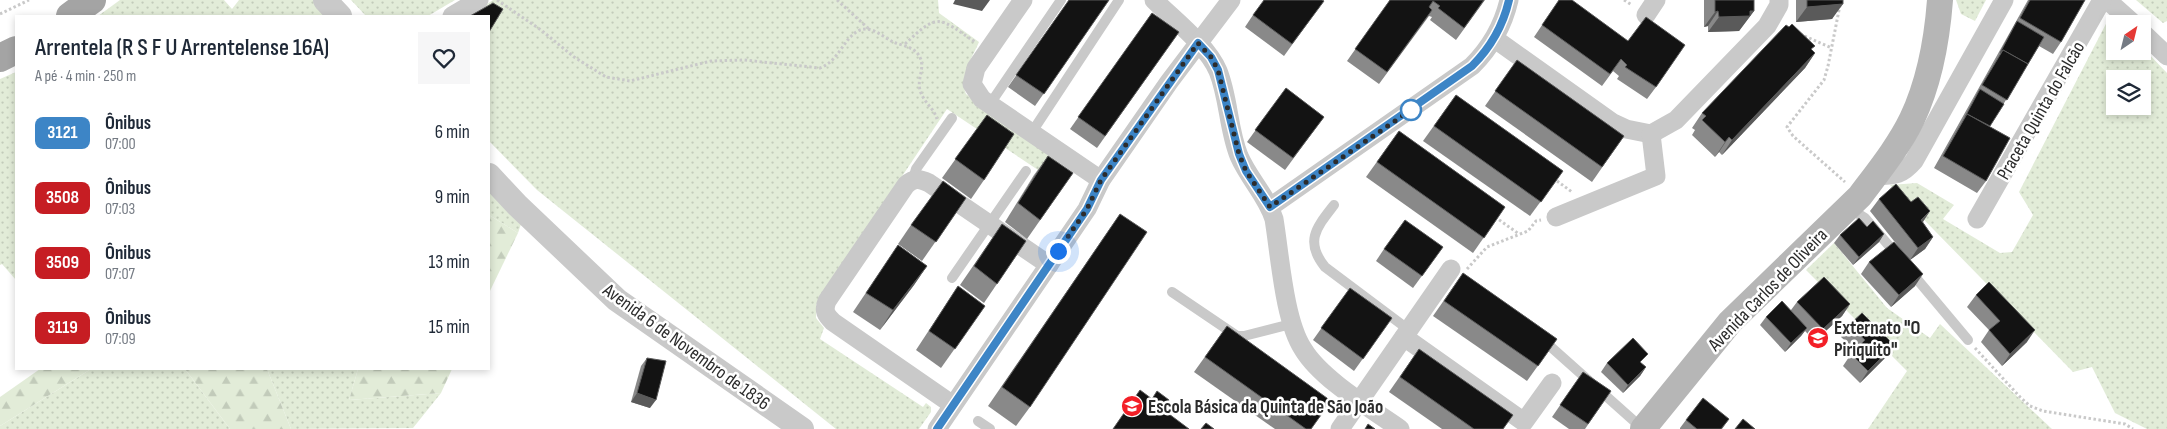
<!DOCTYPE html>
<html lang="pt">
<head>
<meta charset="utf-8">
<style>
  :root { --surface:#fff; --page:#f6f6f7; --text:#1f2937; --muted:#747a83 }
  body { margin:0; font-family:"Sofia Sans Condensed",sans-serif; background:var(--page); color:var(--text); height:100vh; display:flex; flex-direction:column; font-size:19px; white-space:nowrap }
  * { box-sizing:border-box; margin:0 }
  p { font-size:16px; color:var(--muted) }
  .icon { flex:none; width:28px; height:28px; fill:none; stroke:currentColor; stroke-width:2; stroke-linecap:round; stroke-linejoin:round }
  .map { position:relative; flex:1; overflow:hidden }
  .details { position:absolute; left:15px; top:15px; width:475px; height:355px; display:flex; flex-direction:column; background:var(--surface); border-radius:0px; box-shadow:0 2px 8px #0003 }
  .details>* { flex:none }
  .badge { padding:0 10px; border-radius:8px; font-size:18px; line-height:32px }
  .needle { width:32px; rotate:35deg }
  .controls { position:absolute; left:2106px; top:15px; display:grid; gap:10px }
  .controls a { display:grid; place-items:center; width:45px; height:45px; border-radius:0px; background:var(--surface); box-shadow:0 2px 8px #0003; font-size:25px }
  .you { position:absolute; width:25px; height:25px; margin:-12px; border:4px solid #fff; border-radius:50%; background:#1a73e8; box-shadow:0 0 0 8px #1a73e833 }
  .map>.badge { position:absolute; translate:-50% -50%; box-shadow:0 0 0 2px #fff }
  .round { display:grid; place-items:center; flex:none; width:52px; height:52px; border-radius:0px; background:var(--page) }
  .head { display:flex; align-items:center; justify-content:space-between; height:85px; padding:0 20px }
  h1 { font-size:24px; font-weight:600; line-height:38px }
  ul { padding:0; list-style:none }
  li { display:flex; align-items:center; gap:15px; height:65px; padding:0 20px }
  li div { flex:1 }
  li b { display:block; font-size:19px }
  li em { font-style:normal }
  li .badge { min-width:55px; font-weight:700; text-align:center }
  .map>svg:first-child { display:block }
</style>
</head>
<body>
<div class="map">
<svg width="2167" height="429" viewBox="0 0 2167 429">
  <defs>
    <pattern id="grass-dots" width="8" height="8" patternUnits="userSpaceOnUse" patternTransform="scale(1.25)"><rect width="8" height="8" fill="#e2ecd8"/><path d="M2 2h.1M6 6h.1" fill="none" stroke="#c2cbba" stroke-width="1.8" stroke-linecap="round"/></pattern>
    <pattern id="forest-firs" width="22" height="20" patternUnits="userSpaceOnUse" patternTransform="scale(1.25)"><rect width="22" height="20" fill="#e2ecd8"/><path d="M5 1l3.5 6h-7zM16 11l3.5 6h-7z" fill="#c2cbba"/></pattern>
  </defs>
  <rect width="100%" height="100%" fill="#fff"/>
  <g fill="url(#grass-dots)" fill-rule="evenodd">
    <path d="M120,0H224L232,9L239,0H315L330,16H98Z"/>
    <path d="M351,0H455L428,16H366Z"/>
    <path d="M493,0H938L939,13L979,42C972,58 959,77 966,94L1060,162L1055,170L1056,182L947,109L816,305V318L824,328L820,339L923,407L926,403L931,407V412L919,429H836L537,190L489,141V16H469Z"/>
    <path d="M1956,0H1986L1975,21L1961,14Z"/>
    <path d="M2136,0H2167V21L2163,23Z"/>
    <path d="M2110,16L2117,24H2115V51H2142L2143,48L2167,73V429H2147L2115,413L2092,367L2073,372L1890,185L1917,183L1954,205L1943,219L2000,253L2012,252L2033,215L2019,192ZM2115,79H2142V106H2115Z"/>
    <path d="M16,72V280L2,264L0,265V79Z"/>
    <path d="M489,182L523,218L518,233L489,215Z"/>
    <path d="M1834,243L1887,308L1930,338L1940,324L2052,429H1868L1907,371L1806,270Z"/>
    <path d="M91,369H185L230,429H0V426Z"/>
    <path d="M267,369H358L349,400L441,393L413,428L291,429Z"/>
  </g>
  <g fill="url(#forest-firs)">
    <path d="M489,215L518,233L489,293Z"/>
    <path d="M40,369H91L0,426V397Z"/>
    <path d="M185,369H267L291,429H230Z"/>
    <path d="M358,369H452L441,393L349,400Z"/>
  </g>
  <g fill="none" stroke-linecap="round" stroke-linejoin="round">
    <g stroke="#c9c9c9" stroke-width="3" stroke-dasharray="2.5 2.5" stroke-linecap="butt">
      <path d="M497,0L541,30L574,57L606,77L630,81L711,61L744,60L820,68C839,61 843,39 858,31C870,24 883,37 893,42C903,46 917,47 921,60C924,71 917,79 920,90C923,102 934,108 937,119"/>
      <path d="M837,0L870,30"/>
      <path d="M1624,0L1632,5"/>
      <path d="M1841,0L1828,66L1824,80L1787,127L1793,136L1845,182"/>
      <path d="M0,14L29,0"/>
      <path d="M1800,34L1832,48"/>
      <path d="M905,44C939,12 938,17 975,42"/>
      <path d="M1553,178L1572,192"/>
      <path d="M1495,217L1519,234"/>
      <path d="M1467,269L1487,247L1528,231L1536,221L1541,220"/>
      <path d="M1975,348L2020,397L2030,406L2043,411L2125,424L2133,429"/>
    </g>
    <g stroke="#c9c9c9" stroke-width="10">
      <path d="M990,104L1061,0"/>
      <path d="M1032,132L1119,0"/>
      <path d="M913,179L916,169L952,118"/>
      <path d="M1334,205C1317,227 1304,241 1325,267L1409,330"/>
      <path d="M1849,208L1865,218L1897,255"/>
      <path d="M1911,272L1968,340"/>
      <path d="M952,278L1026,171"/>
      <path d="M1172,292L1237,336H1244L1291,324"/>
      <path d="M1542,339L1643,429"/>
      <path d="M978,421L990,429"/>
    </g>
    <g stroke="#c9c9c9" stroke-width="19">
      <path d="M1023,0L976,68L972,84L982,99L1101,180"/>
      <path d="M1154,0C1174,20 1207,45 1218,71C1229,98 1228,129 1239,156C1249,179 1267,196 1274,219C1280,255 1284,320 1303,349C1321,379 1370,408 1400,429"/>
      <path d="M2107,0L2134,24"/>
      <path d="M1646,15L1656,0"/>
      <path d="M452,16L479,0"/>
      <path d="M2142,32L2167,56"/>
      <path d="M1495,39L1613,123L1626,129L1651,134"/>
      <path d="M1651,134L1676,120L1767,26L1779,5V0"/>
      <path d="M1875,176C1894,175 1901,176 1914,161L2004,0"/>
      <path d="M1270,207L1472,66C1491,47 1503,26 1509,0"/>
      <path d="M1556,217L1656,176L1651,134"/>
      <path d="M1977,219L2102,0"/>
      <path d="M1404,337L1524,422L1552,383"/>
      <path d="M953,405L833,322C826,315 823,311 827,301L906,185C914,178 919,178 929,183L1049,265"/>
      <path d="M937,429L1087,209L1101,180L1169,82L1231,0"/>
      <path d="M1340,429L1451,269"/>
    </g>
    <g stroke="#c9c9c9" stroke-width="24">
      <path d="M325,0L340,16"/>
      <path d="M489,175L517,205L617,300L802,429"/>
    </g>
    <path stroke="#b6b6b6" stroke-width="26" d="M1643,429L1730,322L1860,196C1878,172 1899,146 1912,119C1929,83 1937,40 1940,0"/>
    <g stroke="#a4a4a4" stroke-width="28">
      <path d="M70,16L92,0"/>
      <path d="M0,58L16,50"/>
    </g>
  </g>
  <g fill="#898989">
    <path d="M1069,0H1109L1035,106L1008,87Z"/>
    <path d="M1390,0H1485L1456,40L1430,20L1432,17L1429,16L1379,84L1347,61Z"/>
    <path d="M1559,0L1656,87L1647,99L1617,79L1619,76L1613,71L1602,86L1534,37Z"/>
    <path d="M1704,0H1754V11L1739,31L1708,32V26L1704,27Z"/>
    <path d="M1796,0H1843L1832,19L1796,22Z"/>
    <path d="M2028,0H2085L2061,42L2053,54L2039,46L1990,126L1986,181L1977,193L1934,168Z"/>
    <path d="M1152,13L1179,32L1097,148L1070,129Z"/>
    <path d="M1315,13L1284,56L1245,27L1253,15Z"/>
    <path d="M1812,50L1815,53L1805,68L1722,155L1719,152L1715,157L1692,135L1695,130L1692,128L1702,113Z"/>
    <path d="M1517,60L1624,136L1592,182L1485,106Z"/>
    <path d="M1286,88L1324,117L1285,170L1247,142Z"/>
    <path d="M1456,95L1563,171L1530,216L1423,141Z"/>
    <path d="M987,115L984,180L971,199L942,178Z"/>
    <path d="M1399,131L1505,207L1473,253L1366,177Z"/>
    <path d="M1048,156L1073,173L1027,239L1005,222L1034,175Z"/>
    <path d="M966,198L922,261L898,244L911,225Z"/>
    <path d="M1879,199L1911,202L1930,211L1923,222L1933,237L1925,249L1910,260L1915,286L1891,307L1861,274L1869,262L1906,256L1870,211Z"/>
    <path d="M1120,214L1030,407L1016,426L988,406Z"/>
    <path d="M1002,224L1026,241L984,303L960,285Z"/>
    <path d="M1867,227L1884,234L1879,242L1853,265L1834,243L1840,235Z"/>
    <path d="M898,245L927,266L914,285L880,330L853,312Z"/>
    <path d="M1443,247L1413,288L1376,261L1384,249Z"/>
    <path d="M1463,273L1557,339L1527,381L1433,316Z"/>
    <path d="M958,286L985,306L941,368L916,350Z"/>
    <path d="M1350,288L1392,318L1354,371L1313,340Z"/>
    <path d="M1976,295L2027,342L2002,366L1981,342L1989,330L1967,307Z"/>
    <path d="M1797,302L1850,304L1842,316L1815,341L1805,331L1801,336L1785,352L1760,325L1766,317L1791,310Z"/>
    <path d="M1849,325L1894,345L1886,357L1860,383L1843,366L1851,354L1855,350L1841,337Z"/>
    <path d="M1227,326L1311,429H1275L1194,372Z"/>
    <path d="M1419,349L1503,429H1442L1389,392Z"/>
    <path d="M647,358L650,408L631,402L641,366Z"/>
    <path d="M1607,363L1646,367L1640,376L1623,393L1601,372Z"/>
    <path d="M1583,372L1611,391L1585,429H1569L1552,417Z"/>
    <path d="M1729,419L1722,429H1680V428L1686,420Z"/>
  </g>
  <g fill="#5a5a5a">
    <path d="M955,0H990L982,11L953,4Z"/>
    <path d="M1843,4L1832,19L1796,22L1807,7Z"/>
    <path d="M1718,11L1708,26L1704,27L1715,12Z"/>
    <path d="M1750,11H1754L1739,31L1708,32L1719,17Z"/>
    <path d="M1815,53L1805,68L1722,155L1732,140Z"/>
    <path d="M1729,137L1719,152L1715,157L1725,142Z"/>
    <path d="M1930,211L1922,223L1921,220Z"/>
    <path d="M1884,234L1879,242L1853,265L1859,257Z"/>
    <path d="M1933,237L1925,249L1910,260L1918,248Z"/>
    <path d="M927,266L914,285L880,330L893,310Z"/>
    <path d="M1923,274L1915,286L1891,307L1899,295Z"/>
    <path d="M1850,304L1842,316L1815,341L1823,329Z"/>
    <path d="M1807,328L1801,336L1785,352L1791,343Z"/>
    <path d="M2035,330L2027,342L2002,366L2010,354Z"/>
    <path d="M1894,345L1886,357L1860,383L1868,371Z"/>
    <path d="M1646,367L1640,376L1623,393L1628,385Z"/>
    <path d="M637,393L656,400L650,408L631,402Z"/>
  </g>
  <g fill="#131313" stroke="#5a5a5a">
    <path d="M1069,0H1109L1044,94L1016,75Z"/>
    <path d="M1264,0H1322L1324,1L1292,44L1253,15Z"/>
    <path d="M1390,0H1484L1464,28L1438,8L1440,6L1433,1L1429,7L1432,10L1387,72L1355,49Z"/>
    <path d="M1559,0H1572L1628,41L1646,17L1685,45L1656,87L1625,67L1627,65L1621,59L1610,74L1542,25Z"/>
    <path d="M1715,0H1754V11H1750V16L1719,17L1718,11L1715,12Z"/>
    <path d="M1807,0H1843V4L1807,7Z"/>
    <path d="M2030,0H2085L2061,42L2020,18Z"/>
    <path d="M493,3L503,9L489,32V16H470Z"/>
    <path d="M1152,13L1179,32L1105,136L1078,117Z"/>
    <path d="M2017,21L2044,37L2028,64L2003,50L2000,53Z"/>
    <path d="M1792,24L1815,46L1811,49L1815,53L1732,140L1729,137L1725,142L1702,120L1706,116L1702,113L1786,25L1789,27Z"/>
    <path d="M2003,50L2028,64L2007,100L1982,85Z"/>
    <path d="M1517,60L1624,136L1602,167L1495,91Z"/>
    <path d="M1286,88L1324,117L1293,158L1255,130Z"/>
    <path d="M1980,89L2004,104L1990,126L1967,114L1965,117Z"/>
    <path d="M1456,95L1563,171L1541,202L1434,126Z"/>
    <path d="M1967,114L2010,138L1986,181L1943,156Z"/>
    <path d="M987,115L1014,134L984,180L955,159Z"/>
    <path d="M1399,131L1505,207L1484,238L1377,162Z"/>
    <path d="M1048,156L1073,173L1040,220L1018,203Z"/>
    <path d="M943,181L966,198L936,242L911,225Z"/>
    <path d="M1896,184L1911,202L1918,197L1930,211L1921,220L1933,237L1918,248L1879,199Z"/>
    <path d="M1120,214L1147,232L1030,407L1002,387Z"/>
    <path d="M1859,218L1867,227L1873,221L1884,234L1859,257L1840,235Z"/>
    <path d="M1405,220L1443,247L1422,276L1384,249Z"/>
    <path d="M1002,224L1026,241L997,284L974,266Z"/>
    <path d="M1894,242L1923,274L1899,295L1869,262Z"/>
    <path d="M898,245L927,266L893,310L866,293Z"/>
    <path d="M1463,273L1557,339L1538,366L1444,301Z"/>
    <path d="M1824,277L1850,304L1823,329L1797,302Z"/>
    <path d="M1989,282L2035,330L2010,354L1989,330L2000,321L1976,295Z"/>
    <path d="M958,286L985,306L955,349L929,331Z"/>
    <path d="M1350,288L1392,318L1363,359L1321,328Z"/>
    <path d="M1782,301L1807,328L1791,343L1766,317Z"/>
    <path d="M1862,313L1894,345L1868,371L1851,354L1865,340L1849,325Z"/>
    <path d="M1227,326L1331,401L1311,429H1306L1205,357Z"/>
    <path d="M1633,338L1648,354L1640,362L1646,367L1628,385L1607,363Z"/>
    <path d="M1419,349L1513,415L1503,429H1474L1400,377Z"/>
    <path d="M647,358L666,361L656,400L637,393Z"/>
    <path d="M1583,372L1611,391L1588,424L1560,405Z"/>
    <path d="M1140,390L1152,399L1157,391L1169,400L1165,406L1172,410L1169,414L1189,429H1113Z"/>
    <path d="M1703,398L1729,419L1721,429H1697L1686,420Z"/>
    <path d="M1743,419L1755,429H1735Z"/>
    <path d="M1206,423L1214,429H1201Z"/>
    <path d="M1368,424L1375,429H1365Z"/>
  </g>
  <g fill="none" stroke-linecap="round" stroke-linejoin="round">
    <g stroke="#fff" stroke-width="11">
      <path id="line" d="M937,429L1087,209L1101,180L1198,43L1211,57L1218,70L1239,154L1246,171L1270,207L1472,66C1491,47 1503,26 1509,0"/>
    </g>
    <use href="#line" stroke="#3d85c6" stroke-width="8"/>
    <path stroke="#2c2c2c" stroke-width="5" stroke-dasharray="0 9" d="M1058,251L1087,209L1101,180L1198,43L1211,57L1218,70L1239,154L1246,171L1270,207L1411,110"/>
  </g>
  <defs>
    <g id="school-disc" transform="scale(1.125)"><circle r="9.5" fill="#f31f27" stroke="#fff"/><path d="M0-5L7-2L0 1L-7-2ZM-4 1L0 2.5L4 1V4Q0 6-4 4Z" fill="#fff"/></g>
  </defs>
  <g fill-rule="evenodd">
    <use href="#school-disc" x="1818" y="338"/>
    <use href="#school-disc" x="1132" y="406"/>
  </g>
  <circle fill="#fff" stroke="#3d85c6" stroke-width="2.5" cx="1411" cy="110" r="10"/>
  <g text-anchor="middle" stroke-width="5" stroke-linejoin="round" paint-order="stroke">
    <g font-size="19" fill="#2c2c2c" stroke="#fff">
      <text transform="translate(2040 110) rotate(-60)" y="7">Praceta Quinta do Falcão</text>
      <text transform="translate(1767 289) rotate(-46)" y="7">Avenida Carlos de Oliveira</text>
      <text transform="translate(687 346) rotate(36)" y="7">Avenida 6 de Novembro de 1836</text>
    </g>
    <g font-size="19" font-weight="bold" fill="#2c2c2c" stroke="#fff" text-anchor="start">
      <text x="1834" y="334">Externato "O<tspan x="1834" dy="22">Piriquito"</tspan></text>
      <text x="1148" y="413">Escola Básica da Quinta de São João</text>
    </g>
  </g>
</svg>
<div class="controls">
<a><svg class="needle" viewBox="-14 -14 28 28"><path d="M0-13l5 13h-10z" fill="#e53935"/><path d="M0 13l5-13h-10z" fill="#747a83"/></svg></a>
<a><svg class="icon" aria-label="layers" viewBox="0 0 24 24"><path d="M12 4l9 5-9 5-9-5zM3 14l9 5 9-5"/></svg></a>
</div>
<div class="you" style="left:1058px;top:251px"></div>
<section class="details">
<div class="head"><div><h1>Arrentela (R S F U Arrentelense 16A)</h1><p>A pé · 4 min · 250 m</p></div><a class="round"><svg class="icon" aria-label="heart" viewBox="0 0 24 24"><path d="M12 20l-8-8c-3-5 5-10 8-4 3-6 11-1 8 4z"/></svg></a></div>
<ul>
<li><span class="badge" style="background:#3d85c6;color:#fff">3121</span><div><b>Ônibus</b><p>07:00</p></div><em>6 min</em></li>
<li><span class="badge" style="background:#c61d23;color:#fff">3508</span><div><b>Ônibus</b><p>07:03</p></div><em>9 min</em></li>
<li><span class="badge" style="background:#c61d23;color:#fff">3509</span><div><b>Ônibus</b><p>07:07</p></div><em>13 min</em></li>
<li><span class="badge" style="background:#c61d23;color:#fff">3119</span><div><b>Ônibus</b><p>07:09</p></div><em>15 min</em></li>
</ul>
</section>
</div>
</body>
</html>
